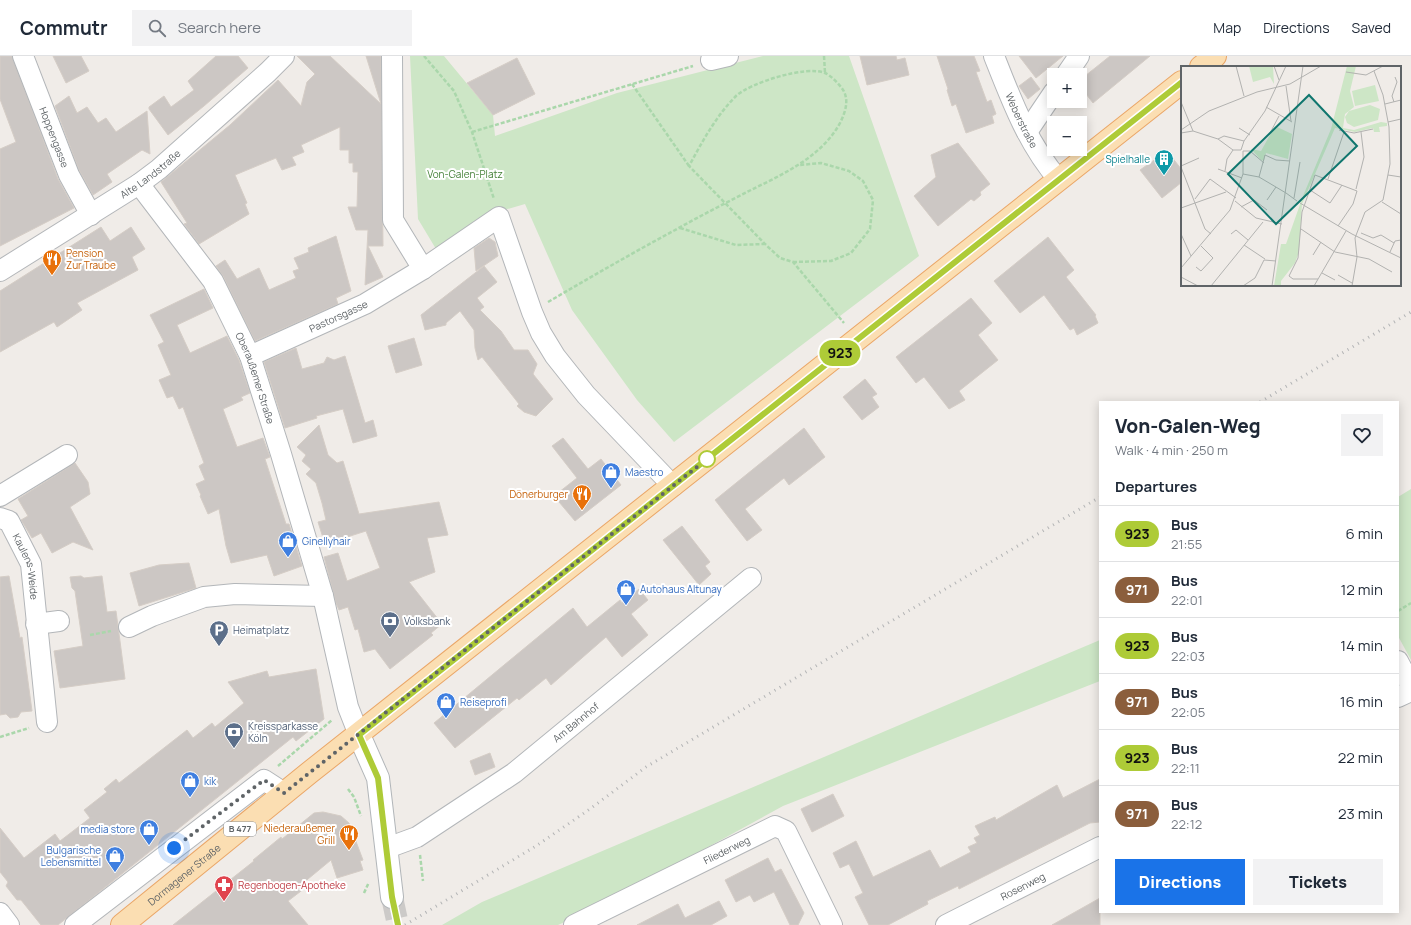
<!DOCTYPE html>
<html lang="en">
<head>
<meta charset="utf-8">
<style>
  :root { --surface:#fff; --page:#f2f2f3; --text:#1f2937; --muted:#747a83; --line:#e0e1e3; --accent:#1a73e8 }
  body { margin:0; font-family:Manrope,sans-serif; background:var(--page); color:var(--text); height:100vh; display:flex; flex-direction:column; font-size:15px; white-space:nowrap }
  * { box-sizing:border-box; margin:0 }
  p { font-size:13px; color:var(--muted) }
  .icon { flex:none; width:22px; height:22px; fill:none; stroke:currentColor; stroke-width:2; stroke-linecap:round; stroke-linejoin:round }
  .map { position:relative; flex:1; overflow:hidden }
  .sheet { position:absolute; left:1099px; top:345px; width:300px; height:512px; display:flex; flex-direction:column; background:var(--surface); border-radius:0px; box-shadow:0 2px 10px #0003 }
  .sheet>* { flex:none }
  .badge { padding:0 8px; border-radius:13px; font-size:14px; line-height:26px }
  .fabs { position:absolute; left:1047px; top:12px; display:grid; gap:8px }
  .fabs a { display:grid; place-items:center; width:40px; height:40px; border-radius:0px; background:var(--surface); box-shadow:0 2px 10px #0003; font-size:20px }
  .you { position:absolute; width:20px; height:20px; margin:-10px; border:3px solid #fff; border-radius:50%; background:#1a73e8; box-shadow:0 0 0 6px #1a73e833 }
  .map>.badge { position:absolute; translate:-50% -50%; box-shadow:0 0 0 2px #fff }
  h2 { padding:0 16px; font-size:15px; line-height:36px }
  .round { display:grid; place-items:center; flex:none; width:42px; height:42px; border-radius:0px; background:var(--page) }
  .headline { display:flex; align-items:center; justify-content:space-between; height:68px; padding:0 16px }
  h1 { font-size:19px; font-weight:800; line-height:30px }
  .button { display:flex; gap:8px; margin-top:auto; padding:8px 16px }
  .button a { flex:1; height:46px; border-radius:0px; background:var(--accent); color:#fff; font-size:16px; font-weight:800; line-height:46px; text-align:center }
  .button a+a { background:var(--page); color:var(--text) }
  ul { padding:0; list-style:none }
  li { display:flex; align-items:center; gap:12px; height:56px; padding:0 16px; border-top:1px solid var(--line) }
  li div { flex:1 }
  li b { display:block; font-size:15px }
  li em { font-style:normal }
  li .badge { min-width:44px; font-weight:700; text-align:center }
  header { display:flex; align-items:center; gap:24px; box-sizing:border-box; height:56px; padding:0 20px; background:var(--surface); border-bottom:1px solid var(--line) }
  header strong { font-size:19px }
  nav { display:flex; gap:22px; margin-inline-start:auto; font-size:14px }
  .search { width:280px; height:36px; background:var(--page); display:flex; align-items:center; gap:10px; box-sizing:border-box; padding:0 14px; border-radius:0px; color:var(--muted); font-size:15px }
  .map>svg:first-child { display:block }
</style>
</head>
<body>
<header>
<strong>Commutr</strong>
<div class="search"><svg class="icon" aria-label="search" viewBox="0 0 24 24"><circle cx="10" cy="10" r="6"/><path d="M15 15l6 6"/></svg>Search here</div>
<nav><a>Map</a><a>Directions</a><a>Saved</a></nav>
</header>
<div class="map">
<svg width="1411" height="869" viewBox="0 0 1411 869">
  <rect width="100%" height="100%" fill="#f0ece8"/>
  <g fill="#cde6c6">
    <path d="M410,0H444L493,59L495,80L617,37L763,0H849L919,200L674,386L637,344L572,254L525,148L494,157L436,193L418,163Z"/>
    <path d="M1411,433V604L1398,580V441Z"/>
    <path d="M1100,584V625L783,750L600,850L558,869H442L482,846Z"/>
  </g>
  <g fill="#ccc7c4" stroke="#d5cdc6">
    <path d="M0,0H12L58,123L74,152L0,190V93L16,86L0,43Z"/>
    <path d="M53,0H81L89,15L66,27Z"/>
    <path d="M216,0H238L248,12L204,50L168,79L149,53V51L164,40L171,51L194,34L188,25Z"/>
    <path d="M297,0H330L381,48L366,0H381L383,190H368L383,221L365,229L368,174H356L348,151H357L358,116H353V107H349V94H340V71L301,89L304,96L292,101L296,109L282,114L276,102L235,119L247,147L245,148L249,158L199,188L184,168L187,167L161,126L230,69L278,24L301,50L307,26L315,18Z"/>
    <path d="M860,0H896L897,4L905,2L909,19L867,29Z"/>
    <path d="M937,0H974L980,15L976,16L987,46L991,44L996,58L992,60L994,67L966,77L956,48L952,50L947,34L948,33Z"/>
    <path d="M1019,0H1063L1036,22Z"/>
    <path d="M1110,0H1150L1093,47L1080,30V24Z"/>
    <path d="M517,2L535,38L493,59L467,27Z"/>
    <path d="M1031,21L1040,33L1028,43L1019,30Z"/>
    <path d="M69,40L77,57L87,51L98,67L106,62L116,76L147,55L150,98L142,94L107,118L112,126L93,139L79,114L55,50Z"/>
    <path d="M958,87L990,128L980,136L981,139L974,145L971,143L938,170L914,140L936,121L931,99Z"/>
    <path d="M1167,95L1182,114V126L1162,142L1140,114Z"/>
    <path d="M101,171L110,185L131,171L145,193L132,201L138,214L77,247L82,254L57,271L54,266L0,296V235Z"/>
    <path d="M336,180L351,235L336,242L338,248L255,285L223,220L216,210L225,204L237,223L259,212L269,234L296,222L293,215L299,213L294,202L309,196L308,192Z"/>
    <path d="M1048,181L1074,214L1066,221L1096,259L1095,260L1098,267L1077,279L1074,272L1070,274L1044,239L1020,257L994,225Z"/>
    <path d="M489,182L495,186L498,200L476,215L474,192Z"/>
    <path d="M484,210L497,226L477,242L484,251L480,254L501,275L514,294H528L537,308L533,318L553,343L536,360L524,356L517,350L519,348L482,301L478,304L475,292L474,274L460,255L446,267V269L425,274L421,259Z"/>
    <path d="M204,233L213,252L177,269L190,297L227,280L239,304L250,337L241,341L243,344L223,353L237,391L263,382L270,401L265,403L286,468H289L302,510L274,520L267,499L231,507L226,490L219,453L208,458L200,440L201,439L196,428L205,424L199,410L204,407L183,351L179,353L173,340L167,342L159,324L171,319L158,289L164,286L150,259Z"/>
    <path d="M971,242L992,267L978,279L998,304L959,335L965,344L949,353L924,321L916,327L896,301Z"/>
    <path d="M414,282L422,309L396,317L388,290Z"/>
    <path d="M296,292L302,313L324,307L327,301L334,304L345,300L365,367L373,364L377,380L353,387L343,353L316,360L317,362L285,372L264,306Z"/>
    <path d="M865,323L877,338L872,341L879,351L862,364L843,341Z"/>
    <path d="M319,369L328,399L337,407L343,405L359,458L439,446L448,479L427,482L435,516L409,526L442,568L431,577L433,579L390,613L375,593L364,596L358,573L355,574L348,551L339,554L336,547L324,501L338,497L347,525L380,512L366,475L325,488L318,466L326,464L322,447L316,427L306,418L311,413L302,405L306,399L297,391Z"/>
    <path d="M804,372L825,401L789,429L784,422L745,453L762,474L747,485L715,444Z"/>
    <path d="M563,382L588,413L601,403L621,429L575,465L554,440L577,422L552,390Z"/>
    <path d="M75,407L88,426L90,438L70,451L93,494L73,486L52,497L41,477L32,482L23,467L21,464L28,460L18,443Z"/>
    <path d="M682,470L710,506L705,510L711,518L699,529L663,484Z"/>
    <path d="M189,507L196,532L139,550L130,517L159,509Z"/>
    <path d="M9,520L20,582L22,581L32,655L21,656L18,661L10,662L6,658L0,659V521Z"/>
    <path d="M81,520L84,522L102,520L107,556L116,555L125,623L60,632L54,595L83,590L75,535L72,532L70,521Z"/>
    <path d="M639,533L648,544L631,558L648,579L622,601L606,581L551,629L546,622L519,644L517,642L455,692L434,667L573,552L587,571L620,544L622,547Z"/>
    <path d="M316,613L324,663L296,685L293,681L58,869H41L21,844H17L6,830L8,826L0,816V772L24,802L55,778L60,785L90,762L84,754L107,736L104,733L116,723L119,727L187,674L193,682L212,667L215,671L244,647L228,626L267,615L269,621Z"/>
    <path d="M490,697L495,711L475,719L470,705Z"/>
    <path d="M1100,723V766L1090,767L959,833L958,830L927,845L928,848L888,869H869L855,841L863,837L849,808L840,812L833,797L856,785L873,821L930,794L940,812L971,796L968,791L977,787L974,782L980,779L975,770L995,761L996,764L1057,729L1063,742Z"/>
    <path d="M833,738L844,760L812,776L801,753Z"/>
    <path d="M323,756L341,760L349,767L363,804L360,805L363,814L337,822L331,804L302,828L305,832L288,845L308,869H173L254,805L253,804L281,781L282,783L314,757Z"/>
    <path d="M768,802L775,816L781,813L804,857L798,869H790L774,836L754,846L750,839L736,846L725,824Z"/>
    <path d="M1100,842V869H1052Z"/>
    <path d="M719,845L727,860L711,869H637L678,848L685,862Z"/>
  </g>
  <g fill="none" stroke-linecap="round" stroke-linejoin="round">
    <path stroke="#cccac8" stroke-width="22" stroke-dasharray="22 11" stroke-linecap="butt" d="M392,841L398,869"/>
    <g stroke="#b3b6b9" stroke-width="22">
      <g id="street">
        <path id="s1" d="M23,0L69,119L91,159"/>
        <path d="M392,0L393,164L423,213"/>
        <path id="s2" d="M994,0C1011,43 1028,89 1059,124"/>
        <path d="M711,4L728,0"/>
        <path d="M1066,19L1079,0"/>
        <path d="M1027,76L1054,36"/>
        <path id="s3" d="M139,128L213,225L250,300L281,398L323,540L348,651L359,679"/>
        <path id="s4" d="M0,215L139,128L159,113L268,16L284,0"/>
        <path id="s5" d="M250,300L365,248L423,213L499,161L532,256L541,277L555,300L586,339L673,430"/>
        <path d="M0,440L67,399"/>
        <path id="s6" d="M0,462L9,465L31,508L47,666"/>
        <path d="M36,568L59,565"/>
        <path d="M129,571L152,560L204,541L235,538L323,540"/>
        <path d="M1398,605L1411,630"/>
        <path d="M1398,641L1411,635"/>
        <path id="s7" d="M387,792L417,781L514,717L751,522"/>
        <path d="M0,857L9,869"/>
        <path d="M75,869L264,724L284,737"/>
        <path id="s8" d="M574,869L775,770L786,775L832,869"/>
        <path id="s9" d="M946,869L1100,791"/>
      </g>
    </g>
    <g stroke="#b2b6b9" stroke-width="24">
      <path id="secondary" d="M359,679L378,722L392,841"/>
    </g>
    <g stroke="#eaa667" stroke-width="24">
      <g id="primary">
        <path d="M1201,11L1215,0"/>
        <path id="s10" d="M122,869L309,717L1182,26"/>
      </g>
    </g>
    <g stroke="#aad7ab" stroke-width="2.5" stroke-dasharray="4 2" stroke-linecap="butt">
      <path d="M424,0L454,35L472,76L494,143"/>
      <path d="M824,0L825,17"/>
      <path d="M632,28L689,110"/>
      <path d="M472,76L693,10"/>
      <path d="M680,172L736,189L764,188"/>
      <path d="M793,206L831,205L851,197L870,173L873,144L863,125L849,115L821,107L800,109"/>
      <path d="M548,246C591,221 634,196 677,173C700,160 724,148 747,136C781,119 821,102 840,67C846,55 850,42 841,31C837,26 830,19 825,17C806,9 750,27 736,40C716,60 702,86 689,110L765,188L780,202L793,206L844,267"/>
      <path d="M1398,555L1411,547"/>
      <path d="M90,579L111,575"/>
      <path d="M0,681L29,672"/>
      <path d="M278,710L332,664"/>
      <path d="M348,733L354,741L361,760"/>
      <path d="M420,799L423,825"/>
      <path d="M364,837L369,826"/>
    </g>
    <use href="#street" stroke="#fff" stroke-width="20"/>
    <use href="#secondary" stroke="#fff" stroke-width="22"/>
    <use href="#primary" stroke="#fbdeb2" stroke-width="22"/>
    <g stroke="#b3b4b5" stroke-width="3" stroke-dasharray="1 5" stroke-linecap="butt">
      <path d="M1260,346L1411,256"/>
      <path d="M405,869L536,790L590,753L646,711L1100,441"/>
    </g>
  </g>
  <g fill="none" stroke-linecap="round" stroke-linejoin="round">
    <g stroke="#fff" stroke-width="9">
      <path id="line" d="M398,869L392,841L378,722L359,679L1182,26"/>
    </g>
    <use href="#line" stroke="#aecb37" stroke-width="6"/>
    <path stroke="#5f6467" stroke-width="4" stroke-dasharray="0 7.2" d="M174,792L264,724L284,737L707,403"/>
  </g>
  <defs>
    <g id="building-pin" transform="scale(1)"><path d="M0 17L-7.5 6A9.5 9.5 0 1 1 7.5 6Z" fill="#0f9aa8" stroke="#fff"/><path d="M-4-6H4V6H1V3H-1V6H-4ZM-2.5-4.3h1.7v1.8h-1.7ZM.8-4.3h1.7v1.8H.8ZM-2.5-1h1.7V.8h-1.7ZM.8-1h1.7V.8H.8Z" fill="#fff"/></g>
    <g id="restaurant-pin" transform="scale(1)"><path d="M0 17L-7.5 6A9.5 9.5 0 1 1 7.5 6Z" fill="#e8710a" stroke="#fff"/><path d="M-5-6h1v4h1v-4h1v4h1v-4h1v5L-1.5 .5V6h-2V.5L-5-1ZM5-6V6H3V1.5H1.5Q1.5-4 5-6Z" fill="#fff"/></g>
    <g id="shop-pin" transform="scale(1)"><path d="M0 17L-7.5 6A9.5 9.5 0 1 1 7.5 6Z" fill="#3f7fe0" stroke="#fff"/><path d="M-5-2.5h2.3a2.7 3.5 0 0 1 5.4 0H5L5.5 6h-11ZM-1.5-2.5h3a1.5 2.3 0 0 0-3 0Z" fill="#fff"/></g>
    <g id="bank-pin" transform="scale(1)"><path d="M0 17L-7.5 6A9.5 9.5 0 1 1 7.5 6Z" fill="#5c6f8a" stroke="#fff"/><path d="M-6-4H6V4H-6ZM0-2.3a2.3 2.3 0 1 0 0 4.6a2.3 2.3 0 1 0 0-4.6Z" fill="#fff"/></g>
    <g id="parking-pin" transform="scale(1)"><path d="M0 17L-7.5 6A9.5 9.5 0 1 1 7.5 6Z" fill="#5c6f8a" stroke="#fff"/><path d="M-3.5-5.5H1a3.5 3.5 0 0 1 0 7H-1V5.5H-3.5ZM-1-3.4V-.6H.8a1.4 1.4 0 0 0 0-2.8Z" fill="#fff"/></g>
    <g id="pharmacy-pin" transform="scale(1)"><path d="M0 17L-7.5 6A9.5 9.5 0 1 1 7.5 6Z" fill="#e0444e" stroke="#fff"/><path d="M-2-6h4v4h4v4h-4v4h-4v-4h-4v-4h4Z" fill="#fff"/></g>
  </defs>
  <g fill-rule="evenodd">
    <use href="#building-pin" x="1164" y="103"/>
    <use href="#restaurant-pin" x="52" y="203"/>
    <use href="#shop-pin" x="611" y="416"/>
    <use href="#restaurant-pin" x="582" y="438"/>
    <use href="#shop-pin" x="288" y="485"/>
    <use href="#shop-pin" x="626" y="533"/>
    <use href="#bank-pin" x="390" y="565"/>
    <use href="#parking-pin" x="219" y="574"/>
    <use href="#shop-pin" x="446" y="646"/>
    <use href="#bank-pin" x="234" y="676"/>
    <use href="#shop-pin" x="190" y="725"/>
    <use href="#shop-pin" x="149" y="773"/>
    <use href="#restaurant-pin" x="349" y="778"/>
    <use href="#shop-pin" x="115" y="800"/>
    <use href="#pharmacy-pin" x="224" y="829"/>
  </g>
  <circle fill="#fff" stroke="#aecb37" stroke-width="2" cx="707" cy="403" r="8"/>
  <g text-anchor="middle" stroke-width="4" stroke-linejoin="round" paint-order="stroke">
    <rect fill="#fff" stroke="#8f9295" stroke-width="1" x="224" y="766" width="32" height="14" rx="3"/>
    <g font-size="9" font-weight="bold" fill="#5f6467">
      <text x="240" y="776">B 477</text>
    </g>
    <g font-size="10" fill="#5f6467" stroke="#fff">
      <text dy="4" stroke="none"><textPath href="#s2" startOffset="70">Weberstraße</textPath></text>
      <text dy="4" stroke="none"><textPath href="#s1" startOffset="87">Hoppengasse</textPath></text>
      <text dy="4" stroke="none"><textPath href="#s4" startOffset="179">Alte Landstraße</textPath></text>
      <text dy="4" stroke="none"><textPath href="#s5" startOffset="97">Pastorsgasse</textPath></text>
      <text dy="4" stroke="none"><textPath href="#s3" startOffset="228">Oberaußemer Straße</textPath></text>
      <text dy="4" stroke="none"><textPath href="#s6" startOffset="59">Kaulens-Weide</textPath></text>
      <text dy="4" stroke="none"><textPath href="#s7" startOffset="228">Am Bahnhof</textPath></text>
      <text dy="4" stroke="none"><textPath href="#s8" startOffset="170">Fliederweg</textPath></text>
      <text dy="4" stroke="none"><textPath href="#s10" startOffset="80">Dormagener Straße</textPath></text>
      <text dy="4" stroke="none"><textPath href="#s9" startOffset="86">Rosenweg</textPath></text>
    </g>
    <g font-size="10" fill="#0d838f" stroke="#fff" text-anchor="end">
      <text x="1150" y="107">Spielhalle</text>
    </g>
    <g font-size="10" fill="#47823a" stroke="#fff">
      <text x="465" y="122">Von-Galen-Platz</text>
    </g>
    <g font-size="10" fill="#c56008" stroke="#fff" text-anchor="end">
      <text x="66" y="201" text-anchor="start">Pension<tspan x="66" dy="12">Zur Traube</tspan></text>
      <text x="568" y="442">Dönerburger</text>
      <text x="335" y="776">Niederaußemer<tspan x="335" dy="12">Grill</tspan></text>
    </g>
    <g font-size="10" fill="#366cbe" stroke="#fff" text-anchor="start">
      <text x="625" y="420">Maestro</text>
      <text x="302" y="489">Ginellyhair</text>
      <text x="640" y="537">Autohaus Altunay</text>
      <text x="460" y="650">Reiseprofi</text>
      <text x="204" y="729">kik</text>
      <text x="135" y="777" text-anchor="end">media store</text>
      <text x="101" y="798" text-anchor="end">Bulgarische<tspan x="101" dy="12">Lebensmittel</tspan></text>
    </g>
    <g font-size="10" fill="#4e5e75" stroke="#fff" text-anchor="start">
      <text x="404" y="569">Volksbank</text>
      <text x="233" y="578">Heimatplatz</text>
      <text x="248" y="674">Kreissparkasse<tspan x="248" dy="12">Köln</tspan></text>
    </g>
    <g font-size="10" fill="#be3a42" stroke="#fff" text-anchor="start">
      <text x="238" y="833">Regenbogen-Apotheke</text>
    </g>
  </g>
  <g transform="translate(1181 10)">
    <rect width="220" height="220" fill="#f0ece8"/>
    <path d="M68,0H92L93,18L89,11L72,16ZM166,0H175L169,25L173,41L164,48L162,62L173,64L200,56L206,57V60L198,61L199,66H193L192,62L174,66L154,62L121,138L118,186L114,197L100,215V220H93L100,178H105L122,130L150,63ZM194,19L198,35L174,40L171,25ZM189,39L199,43L197,54L173,61L166,57L164,51L168,45ZM94,60L111,68L107,93L85,87L83,95L80,94L70,83L80,85Z" fill="#cde6c6"/>
    <path fill="none" stroke="#b2b2b0" stroke-width="1" d="M55,0L63,30M93,0L98,14M165,6L185,9L202,0M105,20L110,55M0,36L12,65M213,36L211,30L216,16L214,11M204,38L220,34M85,41L111,56M207,56L220,53M58,62L69,69M0,64L28,45L76,26L109,18L140,0M158,64L173,67L192,63M0,67L12,65L37,73L52,84H60M88,69L98,50M37,73L43,70L63,75M60,84L63,75L84,45L105,0M62,85H69L83,97M0,100L18,92M0,101L24,163L30,168M37,103L61,112M44,105L46,93L52,84M62,108L78,111L105,127M207,109L220,111M78,111L84,89L95,94L109,95M147,113L163,66M175,123L183,91L180,66M129,124L149,137L161,119M105,127L116,135M113,132L119,96M14,133L29,113L55,132M86,134L95,121M54,135L75,152L101,158M201,136L220,148M119,137L171,168L220,192M60,141L73,134L86,144M0,142L45,126M120,163L154,186L188,193L211,206M180,167L192,172L200,169L213,177M0,168L10,190M50,168L55,164L67,174M63,179L84,193M209,186L214,175L220,174M132,189L140,176M15,201L20,205L32,192L20,180M0,202L49,144L62,108V85M141,207L154,214M157,209L171,217M0,211L17,220M137,213H112L108,210L117,192L121,146L134,109L176,125L172,138L157,160M30,220L82,156M62,220L74,212L83,194L95,195M91,220L122,0M133,220L165,165M171,220L176,191L174,172L184,146L202,134L209,98L208,61L202,29L193,5"/>
    <path fill="#0f766e" fill-opacity="0.15" stroke="#0f766e" stroke-width="2" d="M128,29L176,80L95,158L47,108Z"/>
    <rect width="220" height="220" fill="none" stroke="#5f6467" stroke-width="2"/>
  </g>
</svg>
<div class="fabs">
<a>+</a>
<a>−</a>
</div>
<div class="you" style="left:174px;top:792px"></div>
<b class="badge" style="left:840px;top:297px;background:#aecb37;color:#111">923</b>
<section class="sheet">
<div class="headline"><div><h1>Von-Galen-Weg</h1><p>Walk · 4 min · 250 m</p></div><a class="round"><svg class="icon" aria-label="heart" viewBox="0 0 24 24"><path d="M12 20l-8-8c-3-5 5-10 8-4 3-6 11-1 8 4z"/></svg></a></div>
<h2>Departures</h2>
<ul>
<li><span class="badge" style="background:#aecb37;color:#111">923</span><div><b>Bus</b><p>21:55</p></div><em>6 min</em></li>
<li><span class="badge" style="background:#8b5e3c;color:#fff">971</span><div><b>Bus</b><p>22:01</p></div><em>12 min</em></li>
<li><span class="badge" style="background:#aecb37;color:#111">923</span><div><b>Bus</b><p>22:03</p></div><em>14 min</em></li>
<li><span class="badge" style="background:#8b5e3c;color:#fff">971</span><div><b>Bus</b><p>22:05</p></div><em>16 min</em></li>
<li><span class="badge" style="background:#aecb37;color:#111">923</span><div><b>Bus</b><p>22:11</p></div><em>22 min</em></li>
<li><span class="badge" style="background:#8b5e3c;color:#fff">971</span><div><b>Bus</b><p>22:12</p></div><em>23 min</em></li>
</ul>
<div class="button"><a>Directions</a><a>Tickets</a></div>
</section>
</div>
</body>
</html>
